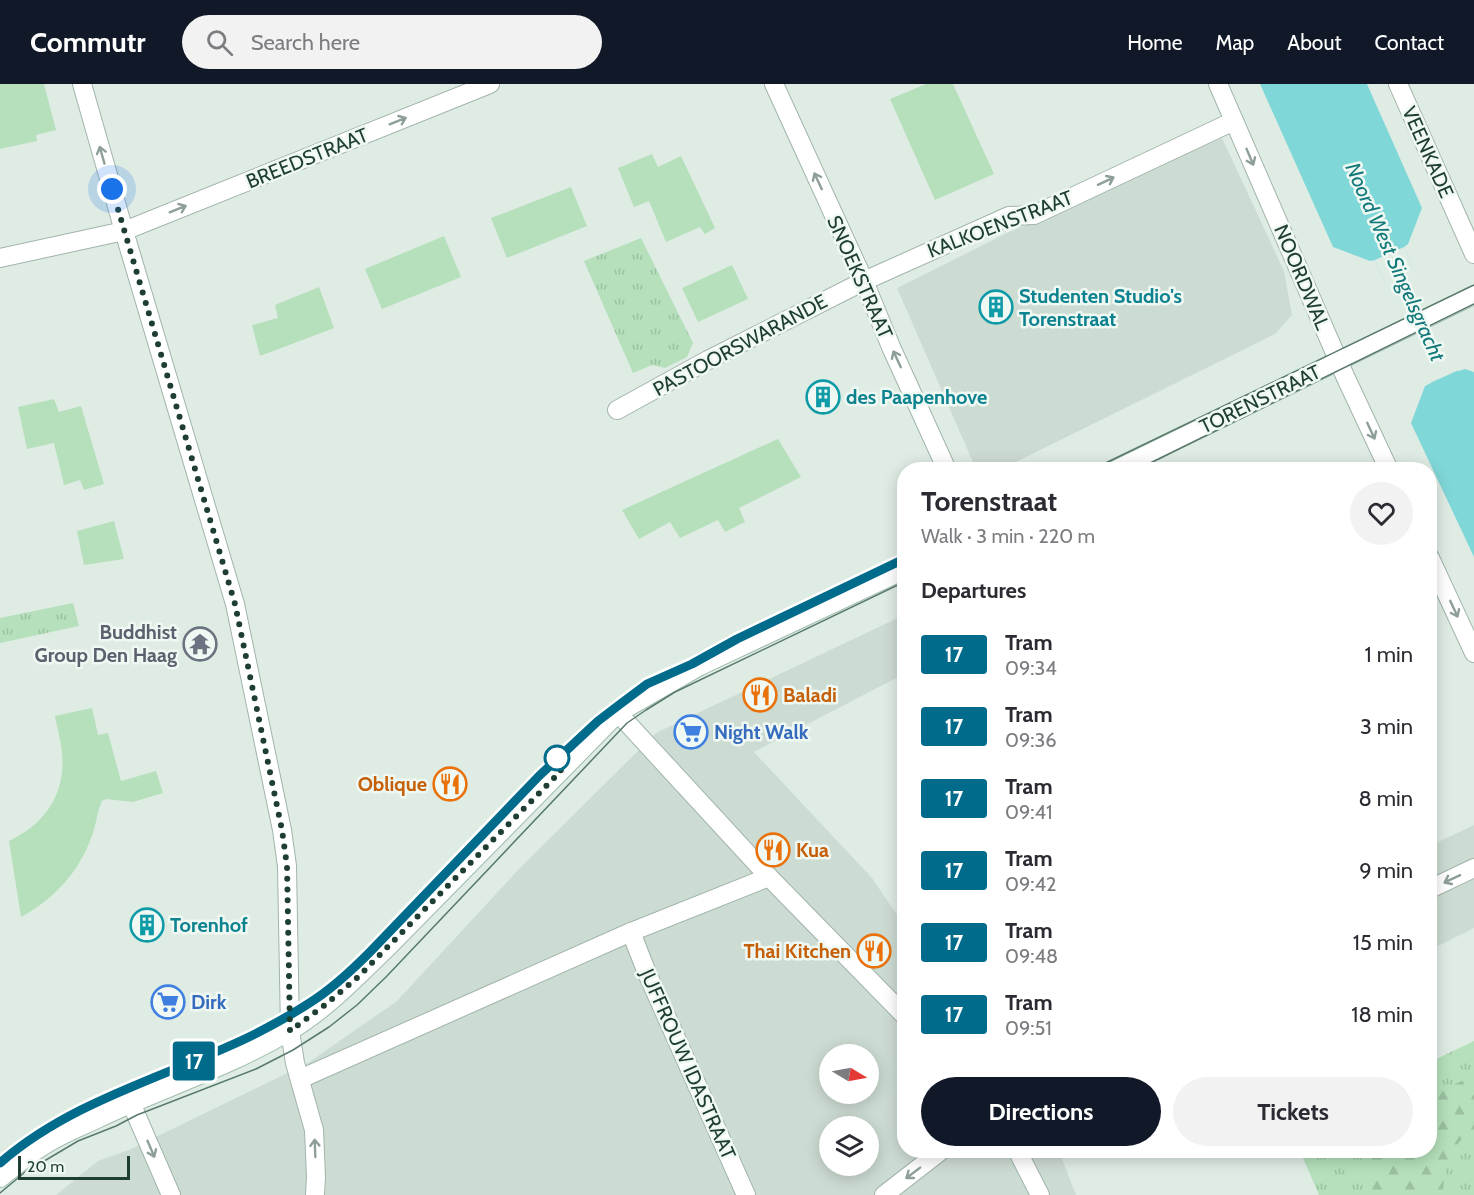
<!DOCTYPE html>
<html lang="en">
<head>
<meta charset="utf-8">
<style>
  :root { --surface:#fff; --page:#f2f2f3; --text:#2b2b33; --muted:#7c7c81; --accent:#111827 }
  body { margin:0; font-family:Cabin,sans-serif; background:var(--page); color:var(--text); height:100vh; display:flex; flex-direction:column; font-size:22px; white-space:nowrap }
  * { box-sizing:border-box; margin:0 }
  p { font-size:20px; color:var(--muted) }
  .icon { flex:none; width:33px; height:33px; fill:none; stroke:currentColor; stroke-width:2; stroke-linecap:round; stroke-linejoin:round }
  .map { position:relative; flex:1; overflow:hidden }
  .sheet { position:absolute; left:897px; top:378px; width:540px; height:696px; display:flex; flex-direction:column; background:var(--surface); border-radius:24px; box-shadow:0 3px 15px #0003 }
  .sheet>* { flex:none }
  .badge { padding:0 12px; border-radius:4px; font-size:21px; line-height:39px }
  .needle { width:39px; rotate:100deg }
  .fabs { position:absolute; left:819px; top:960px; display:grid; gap:12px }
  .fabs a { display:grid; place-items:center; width:60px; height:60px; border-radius:50%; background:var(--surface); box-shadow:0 3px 15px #0003; font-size:30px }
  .scale { position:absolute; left:18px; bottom:15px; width:112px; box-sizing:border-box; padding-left:6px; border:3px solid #1e3e31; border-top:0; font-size:16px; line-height:21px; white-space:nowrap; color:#1e3e31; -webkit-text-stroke:4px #f0f8f3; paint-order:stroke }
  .you { position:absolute; width:30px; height:30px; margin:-15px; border:4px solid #fff; border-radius:50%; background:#1a73e8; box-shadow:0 0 0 9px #1a73e833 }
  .map>.badge { position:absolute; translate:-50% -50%; box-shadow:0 0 0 3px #fff }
  h2 { padding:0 24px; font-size:22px; line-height:54px }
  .round { display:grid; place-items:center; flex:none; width:63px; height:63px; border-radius:32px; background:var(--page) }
  .head { display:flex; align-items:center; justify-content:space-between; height:102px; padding:0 24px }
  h1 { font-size:28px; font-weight:800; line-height:45px }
  .cta { display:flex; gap:12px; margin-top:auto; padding:12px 24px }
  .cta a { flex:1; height:69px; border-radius:36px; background:var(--accent); color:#fff; font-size:24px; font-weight:800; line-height:69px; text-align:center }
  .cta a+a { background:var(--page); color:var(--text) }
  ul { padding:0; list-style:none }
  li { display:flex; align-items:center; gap:18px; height:72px; padding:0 24px }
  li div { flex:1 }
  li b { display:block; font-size:22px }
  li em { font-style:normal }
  li .badge { min-width:66px; font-weight:700; text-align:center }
  header { display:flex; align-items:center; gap:36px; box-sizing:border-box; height:84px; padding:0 30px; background:var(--accent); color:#fff }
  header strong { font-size:28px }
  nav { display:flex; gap:33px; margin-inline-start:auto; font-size:21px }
  .search { width:420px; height:54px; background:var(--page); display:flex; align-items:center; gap:15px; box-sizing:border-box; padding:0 21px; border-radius:33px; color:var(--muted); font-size:22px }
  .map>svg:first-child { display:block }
</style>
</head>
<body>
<header>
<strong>Commutr</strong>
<div class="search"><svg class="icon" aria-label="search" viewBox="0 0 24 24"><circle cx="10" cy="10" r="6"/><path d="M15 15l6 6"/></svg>Search here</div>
<nav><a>Home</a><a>Map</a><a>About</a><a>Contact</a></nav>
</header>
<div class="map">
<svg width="1474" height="1111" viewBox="0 0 1474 1111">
  <defs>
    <pattern id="grass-tufts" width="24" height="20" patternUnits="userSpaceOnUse" patternTransform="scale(1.5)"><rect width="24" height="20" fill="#b5e0bb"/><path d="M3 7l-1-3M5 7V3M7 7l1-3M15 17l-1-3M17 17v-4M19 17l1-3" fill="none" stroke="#9bc1a1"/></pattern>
    <pattern id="forest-firs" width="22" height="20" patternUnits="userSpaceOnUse" patternTransform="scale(1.5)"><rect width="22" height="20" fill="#b5e0bb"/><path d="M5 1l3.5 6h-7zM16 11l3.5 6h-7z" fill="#9bc1a1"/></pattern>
  </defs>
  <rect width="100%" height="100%" fill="#dfece4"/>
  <g fill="#cddcd3" fill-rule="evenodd">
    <path d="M1222,54L1284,187L1292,231L1275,250L1002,385H976L897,204L1007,149Z"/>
    <path d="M904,531V590L754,668L872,794L904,841V1066L1059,1067L1076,1111H56L98,1077L129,1066L308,979L397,917L519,785L656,649ZM830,970H868V1010H830ZM830,1042H868V1082H830Z"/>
    <path d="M1474,741V844L1430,866V762Z"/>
  </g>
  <g fill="url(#grass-tufts)">
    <path d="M641,154L693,259L687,273L665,284L652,281L633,289L584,177Z"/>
    <path d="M73,519L79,542L0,559V534Z"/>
    <path d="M1474,957V1111H1319L1300,1067L1430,1066V978Z"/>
  </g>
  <path fill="url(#forest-firs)" d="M1474,991V1046C1449,1061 1444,1084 1443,1111H1370L1367,1087L1368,1067L1430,1066V1012Z"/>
  <g fill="#b5e0bb">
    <path d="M0,0H44L56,46L36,51L37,57L0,65Z"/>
    <path d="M926,0H953L994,90L935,116L890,15Z"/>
    <path d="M652,70L658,83L681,72L715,144L705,150L700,143L666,158L649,117L634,123L618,84Z"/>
    <path d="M571,103L587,142L507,174L491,134Z"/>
    <path d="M444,152L461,193L382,225L365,185Z"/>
    <path d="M732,181L748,215L698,238L682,204Z"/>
    <path d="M319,203L334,244L260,272L252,241L278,234L275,221Z"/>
    <path d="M54,315L59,328L81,322L104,400L84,406L80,396L64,401L54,359L27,365L18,323Z"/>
    <path d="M778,355L801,393L739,424L745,438L725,448L718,436L680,454L670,438L639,455L622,426Z"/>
    <path d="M114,437L124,475L84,481L77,447Z"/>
    <path d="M92,624L98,651L108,649L121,697L156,687L163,709L133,718L106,715L102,717C97,728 96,742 91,754C79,788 53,816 21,833L9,757C45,740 66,710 62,669C61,656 57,644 55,632Z"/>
  </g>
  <path fill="#80d7d8" d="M1260,0H1367L1422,124L1408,160L1404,163L1458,287L1465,285L1474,288V473L1411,339L1425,302L1431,299L1375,176L1370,177L1333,163Z"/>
  <path fill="#dfece4" d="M1404,163L1459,286L1430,299L1375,176Z"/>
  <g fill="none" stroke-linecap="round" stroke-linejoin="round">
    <g stroke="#a1b4ab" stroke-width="20">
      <g id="street">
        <path d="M82,0L124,147L235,520L282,746L287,782L290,947L295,979L314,1046L316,1093L315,1111"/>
        <path d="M774,0L864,197L891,263L947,386"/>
        <path d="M1218,0L1345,292L1389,386"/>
        <path d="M1398,0L1474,170"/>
        <path d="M0,174L124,147L490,0"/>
        <path d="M617,326L708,276L864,197L1009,132L1034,131L1234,37"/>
        <path d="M1430,474L1474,569"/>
        <path d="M618,629L769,793L904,931"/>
        <path d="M1430,805L1474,784"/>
        <path d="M631,848L647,889L746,1111"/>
        <path d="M300,995L631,848L769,793"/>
        <path d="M131,1019L171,1111"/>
        <path d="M1017,1066L1040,1111"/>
        <path d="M884,1111L942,1066"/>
      </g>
    </g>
    <g stroke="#9fbcae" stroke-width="20">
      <g id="secondary">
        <path d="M1115,386L1474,211"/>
        <path d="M0,1094C13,1084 26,1073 40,1064C57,1052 78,1044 97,1035C160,1005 227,984 288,948C326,926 360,890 391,860L618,629L700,582L904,486"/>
      </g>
    </g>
    <use href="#street" stroke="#fff" stroke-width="18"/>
    <use href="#secondary" stroke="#fff" stroke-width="18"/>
    <g stroke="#587a6c" stroke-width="1.5">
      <path d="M1091,386L1474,201"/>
      <path d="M1136,386L1474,220"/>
      <path d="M0,1079C71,1017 166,994 249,953C273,941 296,929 317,914C336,901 353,885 369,869L539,692L598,637L619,621L647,601L692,580L737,555L904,475"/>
      <path d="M0,1109L24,1089L78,1057L116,1042L137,1031L256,985L293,966L329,943L357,921L386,893L627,639L646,626L675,608L904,498"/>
    </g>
  </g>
  <defs><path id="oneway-shaft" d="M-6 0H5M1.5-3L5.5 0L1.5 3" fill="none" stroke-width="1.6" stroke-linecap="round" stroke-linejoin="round" transform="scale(1.5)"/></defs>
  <g stroke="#8e9e98">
    <use href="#oneway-shaft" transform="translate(398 37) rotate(-22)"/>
    <use href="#oneway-shaft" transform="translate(102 71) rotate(-106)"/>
    <use href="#oneway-shaft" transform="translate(1250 73) rotate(67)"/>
    <use href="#oneway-shaft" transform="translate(818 97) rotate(-115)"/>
    <use href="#oneway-shaft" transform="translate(1106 97) rotate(-25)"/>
    <use href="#oneway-shaft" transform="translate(178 125) rotate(-22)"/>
    <use href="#oneway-shaft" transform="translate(897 275) rotate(-115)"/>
    <use href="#oneway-shaft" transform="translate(1371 347) rotate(65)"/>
    <use href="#oneway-shaft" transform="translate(1454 525) rotate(65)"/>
    <use href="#oneway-shaft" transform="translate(1452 795) rotate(155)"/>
    <use href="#oneway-shaft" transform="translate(315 1064) rotate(-92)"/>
    <use href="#oneway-shaft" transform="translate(151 1065) rotate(67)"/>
    <use href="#oneway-shaft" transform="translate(913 1089) rotate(143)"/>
  </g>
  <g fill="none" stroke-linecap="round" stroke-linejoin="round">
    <g stroke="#fff" stroke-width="14">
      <path id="line" d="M0,1079C71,1017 166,993 249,953C273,941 295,929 317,914C336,901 353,885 369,869L539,692L598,637L619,621L647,600L692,580L737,555L904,475"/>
    </g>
    <use href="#line" stroke="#006b8b" stroke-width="9"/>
    <path stroke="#1e3e31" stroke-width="6" stroke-dasharray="0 10.8" d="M112,105L235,520L282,746L287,782L290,947L325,921L358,893L561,687L557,674"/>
  </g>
  <defs>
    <g id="building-ring" transform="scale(1.725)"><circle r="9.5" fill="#f0f8f3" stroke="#0f9aa8" stroke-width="1.5"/><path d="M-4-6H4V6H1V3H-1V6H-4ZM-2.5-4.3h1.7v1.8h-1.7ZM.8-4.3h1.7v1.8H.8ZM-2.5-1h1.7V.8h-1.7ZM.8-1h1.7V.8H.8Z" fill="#0f9aa8"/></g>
    <g id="temple-ring" transform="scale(1.725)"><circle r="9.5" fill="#f0f8f3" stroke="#6b7280" stroke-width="1.5"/><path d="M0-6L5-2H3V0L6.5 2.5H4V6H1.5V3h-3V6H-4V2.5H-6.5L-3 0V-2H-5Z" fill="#6b7280"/></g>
    <g id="restaurant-ring" transform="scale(1.725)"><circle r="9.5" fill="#f0f8f3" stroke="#e8710a" stroke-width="1.5"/><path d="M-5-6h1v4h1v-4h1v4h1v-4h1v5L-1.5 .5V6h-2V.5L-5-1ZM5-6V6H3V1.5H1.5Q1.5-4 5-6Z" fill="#e8710a"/></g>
    <g id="supermarket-ring" transform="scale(1.725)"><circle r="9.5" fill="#f0f8f3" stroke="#3f7fe0" stroke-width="1.5"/><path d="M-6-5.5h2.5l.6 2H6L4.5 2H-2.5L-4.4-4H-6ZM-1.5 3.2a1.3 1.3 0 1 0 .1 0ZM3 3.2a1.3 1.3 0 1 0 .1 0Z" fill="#3f7fe0"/></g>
  </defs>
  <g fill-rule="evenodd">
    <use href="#building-ring" x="996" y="223"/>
    <use href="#building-ring" x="823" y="313"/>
    <use href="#temple-ring" x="200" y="560"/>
    <use href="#restaurant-ring" x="760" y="611"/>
    <use href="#supermarket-ring" x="691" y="648"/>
    <use href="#restaurant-ring" x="450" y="700"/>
    <use href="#restaurant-ring" x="773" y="766"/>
    <use href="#building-ring" x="147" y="841"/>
    <use href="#restaurant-ring" x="874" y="867"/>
    <use href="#supermarket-ring" x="168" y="918"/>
  </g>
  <circle fill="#fff" stroke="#006b8b" stroke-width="3" cx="557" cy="674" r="12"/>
  <g text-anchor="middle" stroke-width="5" stroke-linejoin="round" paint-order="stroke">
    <g font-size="20" fill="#1e3e31" stroke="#f0f8f3">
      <text transform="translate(1428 68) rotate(66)" y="7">VEENKADE</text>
      <text transform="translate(307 74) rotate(-22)" y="7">BREEDSTRAAT</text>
      <text transform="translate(1000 140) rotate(-21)" y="7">KALKOENSTRAAT</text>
      <text transform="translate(860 193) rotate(66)" y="7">SNOEKSTRAAT</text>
      <text transform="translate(1302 193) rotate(67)" y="7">NOORDWAL</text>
      <text transform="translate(740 261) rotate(-28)" y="7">PASTOORSWARANDE</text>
      <text transform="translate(1260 315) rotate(-26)" y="7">TORENSTRAAT</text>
      <text transform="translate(688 980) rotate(66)" y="7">JUFFROUW IDASTRAAT</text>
    </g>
    <g font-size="20" font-weight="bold" fill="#0d838f" stroke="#f0f8f3" text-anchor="start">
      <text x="1019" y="219">Studenten Studio's<tspan x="1019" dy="23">Torenstraat</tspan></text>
      <text x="846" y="320">des Paapenhove</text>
      <text x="170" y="848">Torenhof</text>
    </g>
    <g font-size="20" font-weight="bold" fill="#5b616d" stroke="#f0f8f3" text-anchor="end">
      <text x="177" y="555">Buddhist<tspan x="177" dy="23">Group Den Haag</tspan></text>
    </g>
    <g font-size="20" font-weight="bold" fill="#c56008" stroke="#f0f8f3" text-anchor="start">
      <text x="783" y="618">Baladi</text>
      <text x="427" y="707" text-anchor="end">Oblique</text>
      <text x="796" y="773">Kua</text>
      <text x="851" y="874" text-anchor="end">Thai Kitchen</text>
    </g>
    <g font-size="20" font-weight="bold" fill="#366cbe" stroke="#f0f8f3" text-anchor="start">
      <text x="714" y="655">Night Walk</text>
      <text x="191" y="925">Dirk</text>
    </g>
    <g font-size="21" font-style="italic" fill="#12797a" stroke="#f0f8f3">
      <text transform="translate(1395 178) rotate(66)" y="7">Noord West Singelsgracht</text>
    </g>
  </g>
</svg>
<div class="fabs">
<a><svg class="needle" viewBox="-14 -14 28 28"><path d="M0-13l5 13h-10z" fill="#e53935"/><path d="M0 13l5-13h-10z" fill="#7c7c81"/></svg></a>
<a><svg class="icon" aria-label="layers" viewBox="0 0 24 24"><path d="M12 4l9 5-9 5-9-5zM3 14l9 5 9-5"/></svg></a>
</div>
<div class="scale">20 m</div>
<div class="you" style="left:112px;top:105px"></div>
<b class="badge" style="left:194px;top:977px;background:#006b8b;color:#fff">17</b>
<section class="sheet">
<div class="head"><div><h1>Torenstraat</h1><p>Walk · 3 min · 220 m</p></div><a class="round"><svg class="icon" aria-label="heart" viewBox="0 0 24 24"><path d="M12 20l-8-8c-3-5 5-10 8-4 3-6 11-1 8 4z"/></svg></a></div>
<h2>Departures</h2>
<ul>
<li><span class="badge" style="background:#006b8b;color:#fff">17</span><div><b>Tram</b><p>09:34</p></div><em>1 min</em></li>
<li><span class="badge" style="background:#006b8b;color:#fff">17</span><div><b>Tram</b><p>09:36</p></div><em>3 min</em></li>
<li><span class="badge" style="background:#006b8b;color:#fff">17</span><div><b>Tram</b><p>09:41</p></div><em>8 min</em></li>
<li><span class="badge" style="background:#006b8b;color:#fff">17</span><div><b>Tram</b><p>09:42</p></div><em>9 min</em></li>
<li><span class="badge" style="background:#006b8b;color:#fff">17</span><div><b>Tram</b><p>09:48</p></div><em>15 min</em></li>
<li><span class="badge" style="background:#006b8b;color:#fff">17</span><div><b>Tram</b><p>09:51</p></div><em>18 min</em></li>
</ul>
<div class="cta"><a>Directions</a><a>Tickets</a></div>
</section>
</div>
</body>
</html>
